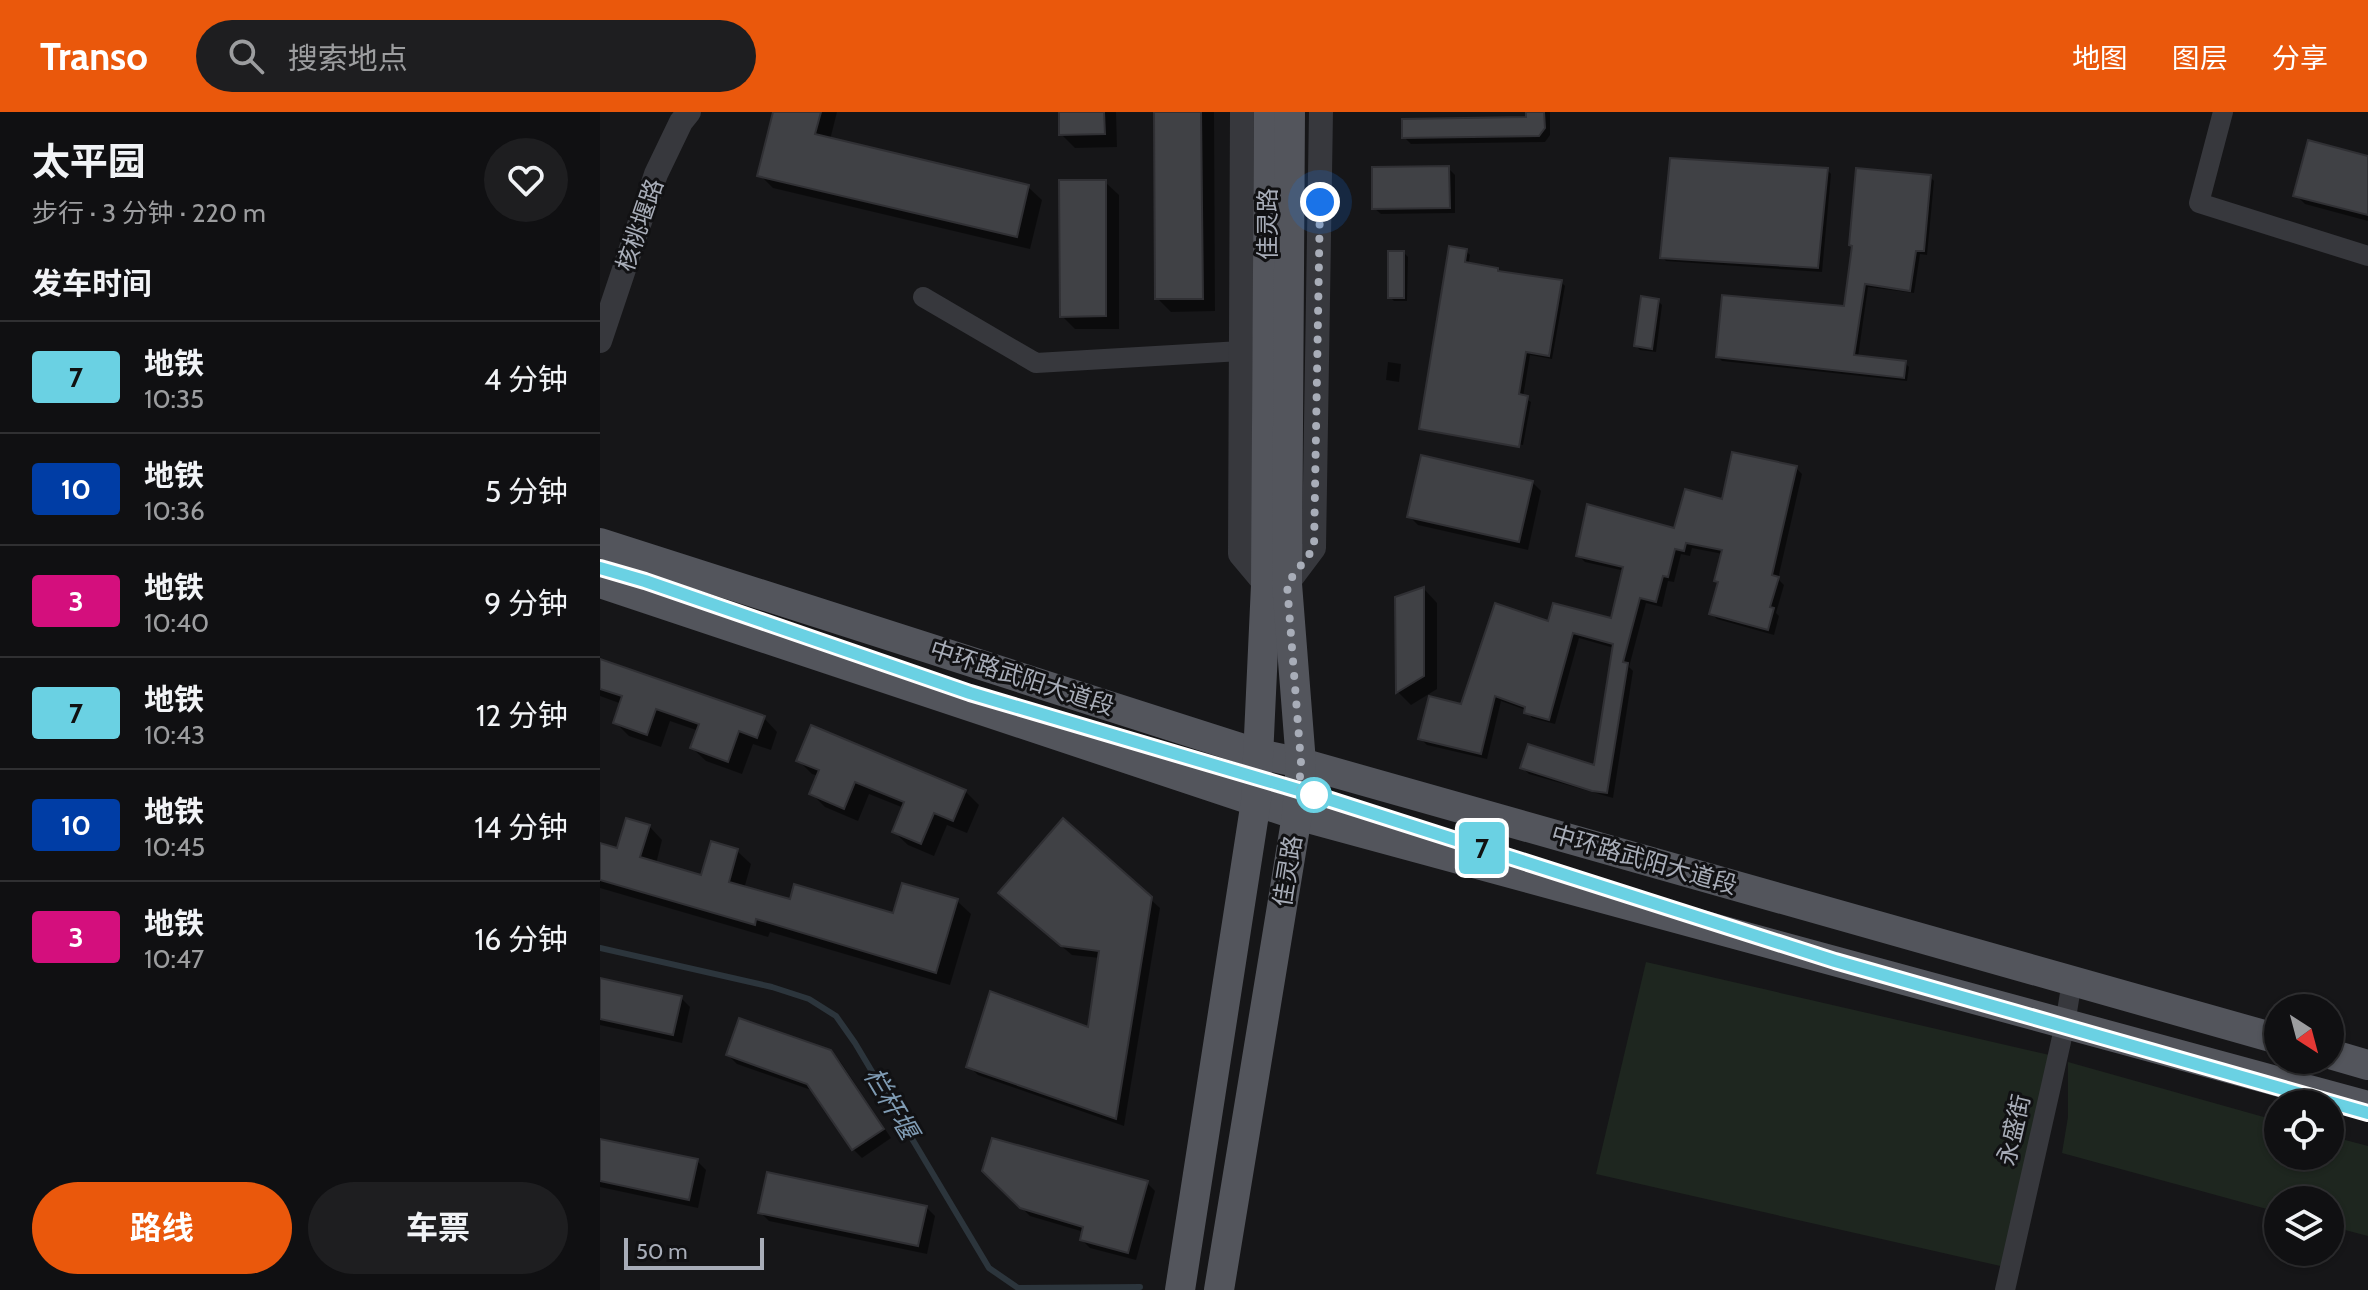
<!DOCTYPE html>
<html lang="zh">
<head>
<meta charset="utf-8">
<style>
  :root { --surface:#101012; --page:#1e1e20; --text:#f1f3f6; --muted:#9c9d9f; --line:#303032; --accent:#ea580c }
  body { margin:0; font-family:Cabin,"Noto Sans SC",sans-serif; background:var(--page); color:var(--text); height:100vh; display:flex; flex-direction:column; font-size:30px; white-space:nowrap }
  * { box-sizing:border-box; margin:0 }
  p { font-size:26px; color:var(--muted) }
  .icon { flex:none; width:44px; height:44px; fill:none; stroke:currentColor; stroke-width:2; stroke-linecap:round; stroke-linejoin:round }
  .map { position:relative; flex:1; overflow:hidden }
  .details { display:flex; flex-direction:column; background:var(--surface); width:600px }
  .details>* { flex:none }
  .badge { padding:0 16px; border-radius:6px; font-size:28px; line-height:52px }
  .needle { width:52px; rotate:144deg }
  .fabs { position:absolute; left:1664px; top:882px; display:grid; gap:16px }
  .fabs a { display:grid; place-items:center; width:80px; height:80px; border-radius:50%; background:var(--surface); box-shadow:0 2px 6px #0004,0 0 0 2px var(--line); font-size:40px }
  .scale { position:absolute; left:24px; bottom:20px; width:140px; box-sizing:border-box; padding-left:8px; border:4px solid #a8adb8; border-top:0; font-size:22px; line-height:28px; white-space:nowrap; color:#a8adb8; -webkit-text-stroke:6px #111113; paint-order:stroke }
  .you { position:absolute; width:40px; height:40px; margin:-20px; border:6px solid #fff; border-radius:50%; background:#1a73e8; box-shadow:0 0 0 12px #1a73e833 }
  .map>.badge { position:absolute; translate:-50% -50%; box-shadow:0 0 0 4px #fff }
  h2 { padding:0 32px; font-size:30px; line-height:72px }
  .round { display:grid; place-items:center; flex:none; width:84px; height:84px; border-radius:42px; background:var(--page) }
  .head { display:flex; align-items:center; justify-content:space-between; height:136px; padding:0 32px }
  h1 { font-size:38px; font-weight:700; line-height:60px }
  .action { display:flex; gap:16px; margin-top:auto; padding:16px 32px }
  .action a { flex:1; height:92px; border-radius:48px; background:var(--accent); color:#fff; font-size:32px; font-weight:700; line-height:92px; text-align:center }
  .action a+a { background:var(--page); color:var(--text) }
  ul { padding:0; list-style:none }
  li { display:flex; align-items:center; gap:24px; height:112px; padding:0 32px; border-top:2px solid var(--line) }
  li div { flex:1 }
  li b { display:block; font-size:30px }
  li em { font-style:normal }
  li .badge { min-width:88px; font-weight:700; text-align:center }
  header { display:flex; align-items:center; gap:48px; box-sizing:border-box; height:112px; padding:0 40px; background:var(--accent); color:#fff }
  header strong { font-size:38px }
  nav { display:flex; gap:44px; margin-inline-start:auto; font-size:28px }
  .search { width:560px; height:72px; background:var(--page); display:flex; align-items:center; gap:20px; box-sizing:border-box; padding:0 28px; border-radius:44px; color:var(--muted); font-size:30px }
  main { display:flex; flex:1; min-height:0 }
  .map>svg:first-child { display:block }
</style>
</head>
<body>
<header>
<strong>Transo</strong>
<div class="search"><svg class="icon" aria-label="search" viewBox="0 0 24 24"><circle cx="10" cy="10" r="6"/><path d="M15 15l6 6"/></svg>搜索地点</div>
<nav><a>地图</a><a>图层</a><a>分享</a></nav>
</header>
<main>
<section class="details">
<div class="head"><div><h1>太平园</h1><p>步行 · 3 分钟 · 220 m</p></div><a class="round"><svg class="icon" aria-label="heart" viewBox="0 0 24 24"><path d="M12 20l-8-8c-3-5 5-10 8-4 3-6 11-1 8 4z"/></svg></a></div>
<h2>发车时间</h2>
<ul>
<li><span class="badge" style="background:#6ad1e3;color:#111">7</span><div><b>地铁</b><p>10:35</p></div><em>4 分钟</em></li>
<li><span class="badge" style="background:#003da5;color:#fff">10</span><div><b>地铁</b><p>10:36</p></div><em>5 分钟</em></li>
<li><span class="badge" style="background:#d40f7d;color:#fff">3</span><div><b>地铁</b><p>10:40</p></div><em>9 分钟</em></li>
<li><span class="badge" style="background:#6ad1e3;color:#111">7</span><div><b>地铁</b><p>10:43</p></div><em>12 分钟</em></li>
<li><span class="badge" style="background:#003da5;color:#fff">10</span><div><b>地铁</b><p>10:45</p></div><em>14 分钟</em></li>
<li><span class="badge" style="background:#d40f7d;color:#fff">3</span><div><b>地铁</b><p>10:47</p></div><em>16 分钟</em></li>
</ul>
<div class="action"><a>路线</a><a>车票</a></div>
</section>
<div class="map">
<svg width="1768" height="1178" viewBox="0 0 1768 1178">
  <rect width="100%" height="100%" fill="#161618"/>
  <g fill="#1e261f">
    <path d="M1046,850L1454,944L1405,1155L996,1062Z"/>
    <path d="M1468,950L1678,1009V1044H1730V1024L1768,1034V1124L1730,1114V1088H1678V1100L1462,1041L1468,1005Z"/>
  </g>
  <g fill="#0007">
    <path d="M175,0H237L230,28L428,75L442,88L430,137L173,76L160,63Z"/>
    <path d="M461,0H516L517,35L475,36L461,22Z"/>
    <path d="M556,0H614L615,199L571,200L557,186Z"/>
    <path d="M928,0H950V23L945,30L811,32L804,25L928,7Z"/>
    <path d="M1768,46V109L1705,92L1696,83Z"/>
    <path d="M848,56L855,63V101L781,102L774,96Z"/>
    <path d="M1227,58L1231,62L1222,160L1066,149L1062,145Z"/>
    <path d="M1330,65L1334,69L1327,143L1320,142L1314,181L1268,175L1258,245L1305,251L1309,255L1307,269L1122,249L1118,245L1245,196Z"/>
    <path d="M505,70L519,83V217H475L462,204Z"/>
    <path d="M866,139L870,143L868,153L900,161L961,170L965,174L952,247L930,243L923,285L931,290L923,333L821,316Z"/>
    <path d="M804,141L808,145L807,189H794L790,185Z"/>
    <path d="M1058,189L1062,193L1056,240L1040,238L1036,234Z"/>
    <path d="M788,250L801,252L799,270L786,268Z"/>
    <path d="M1196,356L1202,362L1178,467L1184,473L1176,501L1179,504L1174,523L1117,507L1111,501L1119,471L1123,442L1092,436L1090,444L1081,442L1074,470L1068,469L1062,495L1046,491L1029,555L1033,559L1013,686L929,662L922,655L995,656L1014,536L979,526L955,612L932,606L926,598L901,589L887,647L827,633L821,627L862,594L950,511L1012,509L1025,459L985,450L978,443L1076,418L1124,390Z"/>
    <path d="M932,370L941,379L928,438L818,413L809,404Z"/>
    <path d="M824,477L837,491V577L811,593L798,580Z"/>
    <path d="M0,549L164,606L177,620L171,638L153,632L142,662L106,649L92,636L99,619L70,609L61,635L29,624L15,610L22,592L0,584Z"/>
    <path d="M198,648L365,679L379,693L367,721L347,713L334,744L308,733L294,720L304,696L269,682L258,709L225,695L212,682L219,664L212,662Z"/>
    <path d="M49,714L62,728L56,752L102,765L137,739L151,752L144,777L191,790L294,804L357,789L371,802L350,873L170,820L168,825L0,776V733L18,738Z"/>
    <path d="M550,787L560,796L524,1014L378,963L369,954L490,918L500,846L472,843L409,790Z"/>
    <path d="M0,868L81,886L90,895L82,931L0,913Z"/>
    <path d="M230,940L240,949L291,1026L262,1046L253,1037L214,979L137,952L128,943Z"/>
    <path d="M0,1029L97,1049L106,1058L98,1096L0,1075Z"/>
    <path d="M392,1066L547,1071L555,1079L536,1148L490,1136L482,1128L484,1120L430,1104Z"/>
    <path d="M326,1095L335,1104L327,1142L169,1109L160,1100Z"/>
  </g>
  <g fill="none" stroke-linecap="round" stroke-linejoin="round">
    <path stroke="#2c353c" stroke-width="6" d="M0,836L172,875L209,887L236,904L255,931L389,1156L418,1176L540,1175"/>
  </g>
  <g fill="#404145" stroke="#303034" stroke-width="2">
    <path d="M173,0H221L215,22L429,73L417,125L157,64Z"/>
    <path d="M459,0H504L505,22L459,23Z"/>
    <path d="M554,0H601L603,187H555Z"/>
    <path d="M926,0H944L945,16L939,24L802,26V7L926,5Z"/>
    <path d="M1708,28L1768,44V103L1693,84Z"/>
    <path d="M1070,46L1228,56L1218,156L1060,146Z"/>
    <path d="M849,54L850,96L772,97V55Z"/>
    <path d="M1256,56L1331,63L1324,139H1316L1310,179L1265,172L1254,243L1306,249L1304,266L1116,245L1122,183L1244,194L1252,134L1249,133Z"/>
    <path d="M459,68H506V204L460,205Z"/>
    <path d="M849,134L867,137L865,150L898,156V159L962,168L949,244L926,240L919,282L928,284L919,335L819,317Z"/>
    <rect x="788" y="139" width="16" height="47"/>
    <path d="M1041,184L1059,187L1052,237L1034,234Z"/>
    <path d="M1132,340L1197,354L1172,463L1179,465L1170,495L1174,496L1168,518L1109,502L1118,470L1114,469L1122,438L1086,431L1084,439L1075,437L1068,465L1063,464L1056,490L1040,486L1023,550L1028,551L1007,681L992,679L920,656L928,632L994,653L1013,532L973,521L949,608L924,601L925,595L895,584L881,642L818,627L829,584L861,592L895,491L948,509L953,491L1011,506L1023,455L976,444L987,392L1074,416L1085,377L1122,387Z"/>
    <path d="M821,343L933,369L919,430L807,405Z"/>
    <path d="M824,475V564L796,581L795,485Z"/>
    <path d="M0,547L165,604L157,626L139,619L128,650L90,636L99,612L56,597L47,623L13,611L22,584L0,577Z"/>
    <path d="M211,613L366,678L353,709L334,701L321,732L292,720L304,690L255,670L244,697L209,682L219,658L196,649Z"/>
    <path d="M26,706L50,713L40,745L101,763L111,729L138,737L129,770L190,787L194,772L293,801L302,771L358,787L336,861L156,807L155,813L0,768V731L17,736Z"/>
    <path d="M463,706L552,785L516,1007L366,955L390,879L488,915L499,839L461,834L398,781Z"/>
    <path d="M0,866L82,884L73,923L0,907Z"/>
    <path d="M139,906L231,938L284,1017L252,1038L207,972L126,943Z"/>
    <path d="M392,1026L548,1069L528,1141L480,1128L483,1115L420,1096L382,1059Z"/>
    <path d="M0,1027L98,1047L89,1088L0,1069Z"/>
    <path d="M167,1060L327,1094L318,1134L158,1101Z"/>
  </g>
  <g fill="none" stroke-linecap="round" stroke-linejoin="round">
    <g stroke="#37383d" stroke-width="20">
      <path d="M1623,0L1599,91L1768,144"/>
      <path d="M323,185L436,251L641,239"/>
      <path d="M1405,1178L1465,912L1472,869"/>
    </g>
    <g stroke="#37383d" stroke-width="24">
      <path d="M642,0L640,442L666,473"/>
      <path d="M0,229L56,62L81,10L89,0"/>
      <path d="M687,472L714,436L721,0"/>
    </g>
    <g stroke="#53555c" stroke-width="30">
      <path d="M0,431L659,642L701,651L1678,927"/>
      <path d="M0,471L697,703L1768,994"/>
      <path d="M1730,942L1768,953"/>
      <path d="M580,1178L656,689L666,473L669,0"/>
      <path d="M619,1178L697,703L701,651L687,472L690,0"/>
    </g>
  </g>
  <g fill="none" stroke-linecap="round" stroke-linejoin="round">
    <g stroke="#fff" stroke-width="18">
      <path id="line" d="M0,456L45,469L370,581L712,682L1235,849L1768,1001"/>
    </g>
    <use href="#line" stroke="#6ad1e3" stroke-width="12"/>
    <path stroke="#a8adb8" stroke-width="8" stroke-dasharray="0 14.4" d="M714,683L699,677L701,651L687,472L714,436L720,90"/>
  </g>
  <circle fill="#fff" stroke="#6ad1e3" stroke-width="4" cx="714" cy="683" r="16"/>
  <g text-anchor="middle" stroke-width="6" stroke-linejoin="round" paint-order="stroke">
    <g font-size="24" fill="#a8adb8" stroke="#111113">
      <text transform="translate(668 112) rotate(-90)" y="8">佳灵路</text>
      <text transform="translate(40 113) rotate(-71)" y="8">核桃堰路</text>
      <text transform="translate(422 566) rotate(18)" y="8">中环路武阳大道段</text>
      <text transform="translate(1044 748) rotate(16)" y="8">中环路武阳大道段</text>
      <text transform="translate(688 759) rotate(-81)" y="8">佳灵路</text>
      <text transform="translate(1414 1018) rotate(-77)" y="8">永盛街</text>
    </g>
    <g font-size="26" font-style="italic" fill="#7f9bb3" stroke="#111113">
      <text transform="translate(291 991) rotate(59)" y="9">栏杆堰</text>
    </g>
  </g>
</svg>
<div class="fabs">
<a><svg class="needle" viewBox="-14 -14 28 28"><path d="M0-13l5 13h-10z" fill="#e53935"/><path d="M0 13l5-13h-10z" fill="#9c9d9f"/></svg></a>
<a><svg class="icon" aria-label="locate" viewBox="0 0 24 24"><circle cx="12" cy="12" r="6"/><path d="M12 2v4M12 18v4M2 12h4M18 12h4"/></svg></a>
<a><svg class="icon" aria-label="layers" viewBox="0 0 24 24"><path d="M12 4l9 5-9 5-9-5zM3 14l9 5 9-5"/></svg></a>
</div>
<div class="scale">50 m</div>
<div class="you" style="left:720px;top:90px"></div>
<b class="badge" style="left:882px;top:736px;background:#6ad1e3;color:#111">7</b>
</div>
</main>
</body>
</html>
